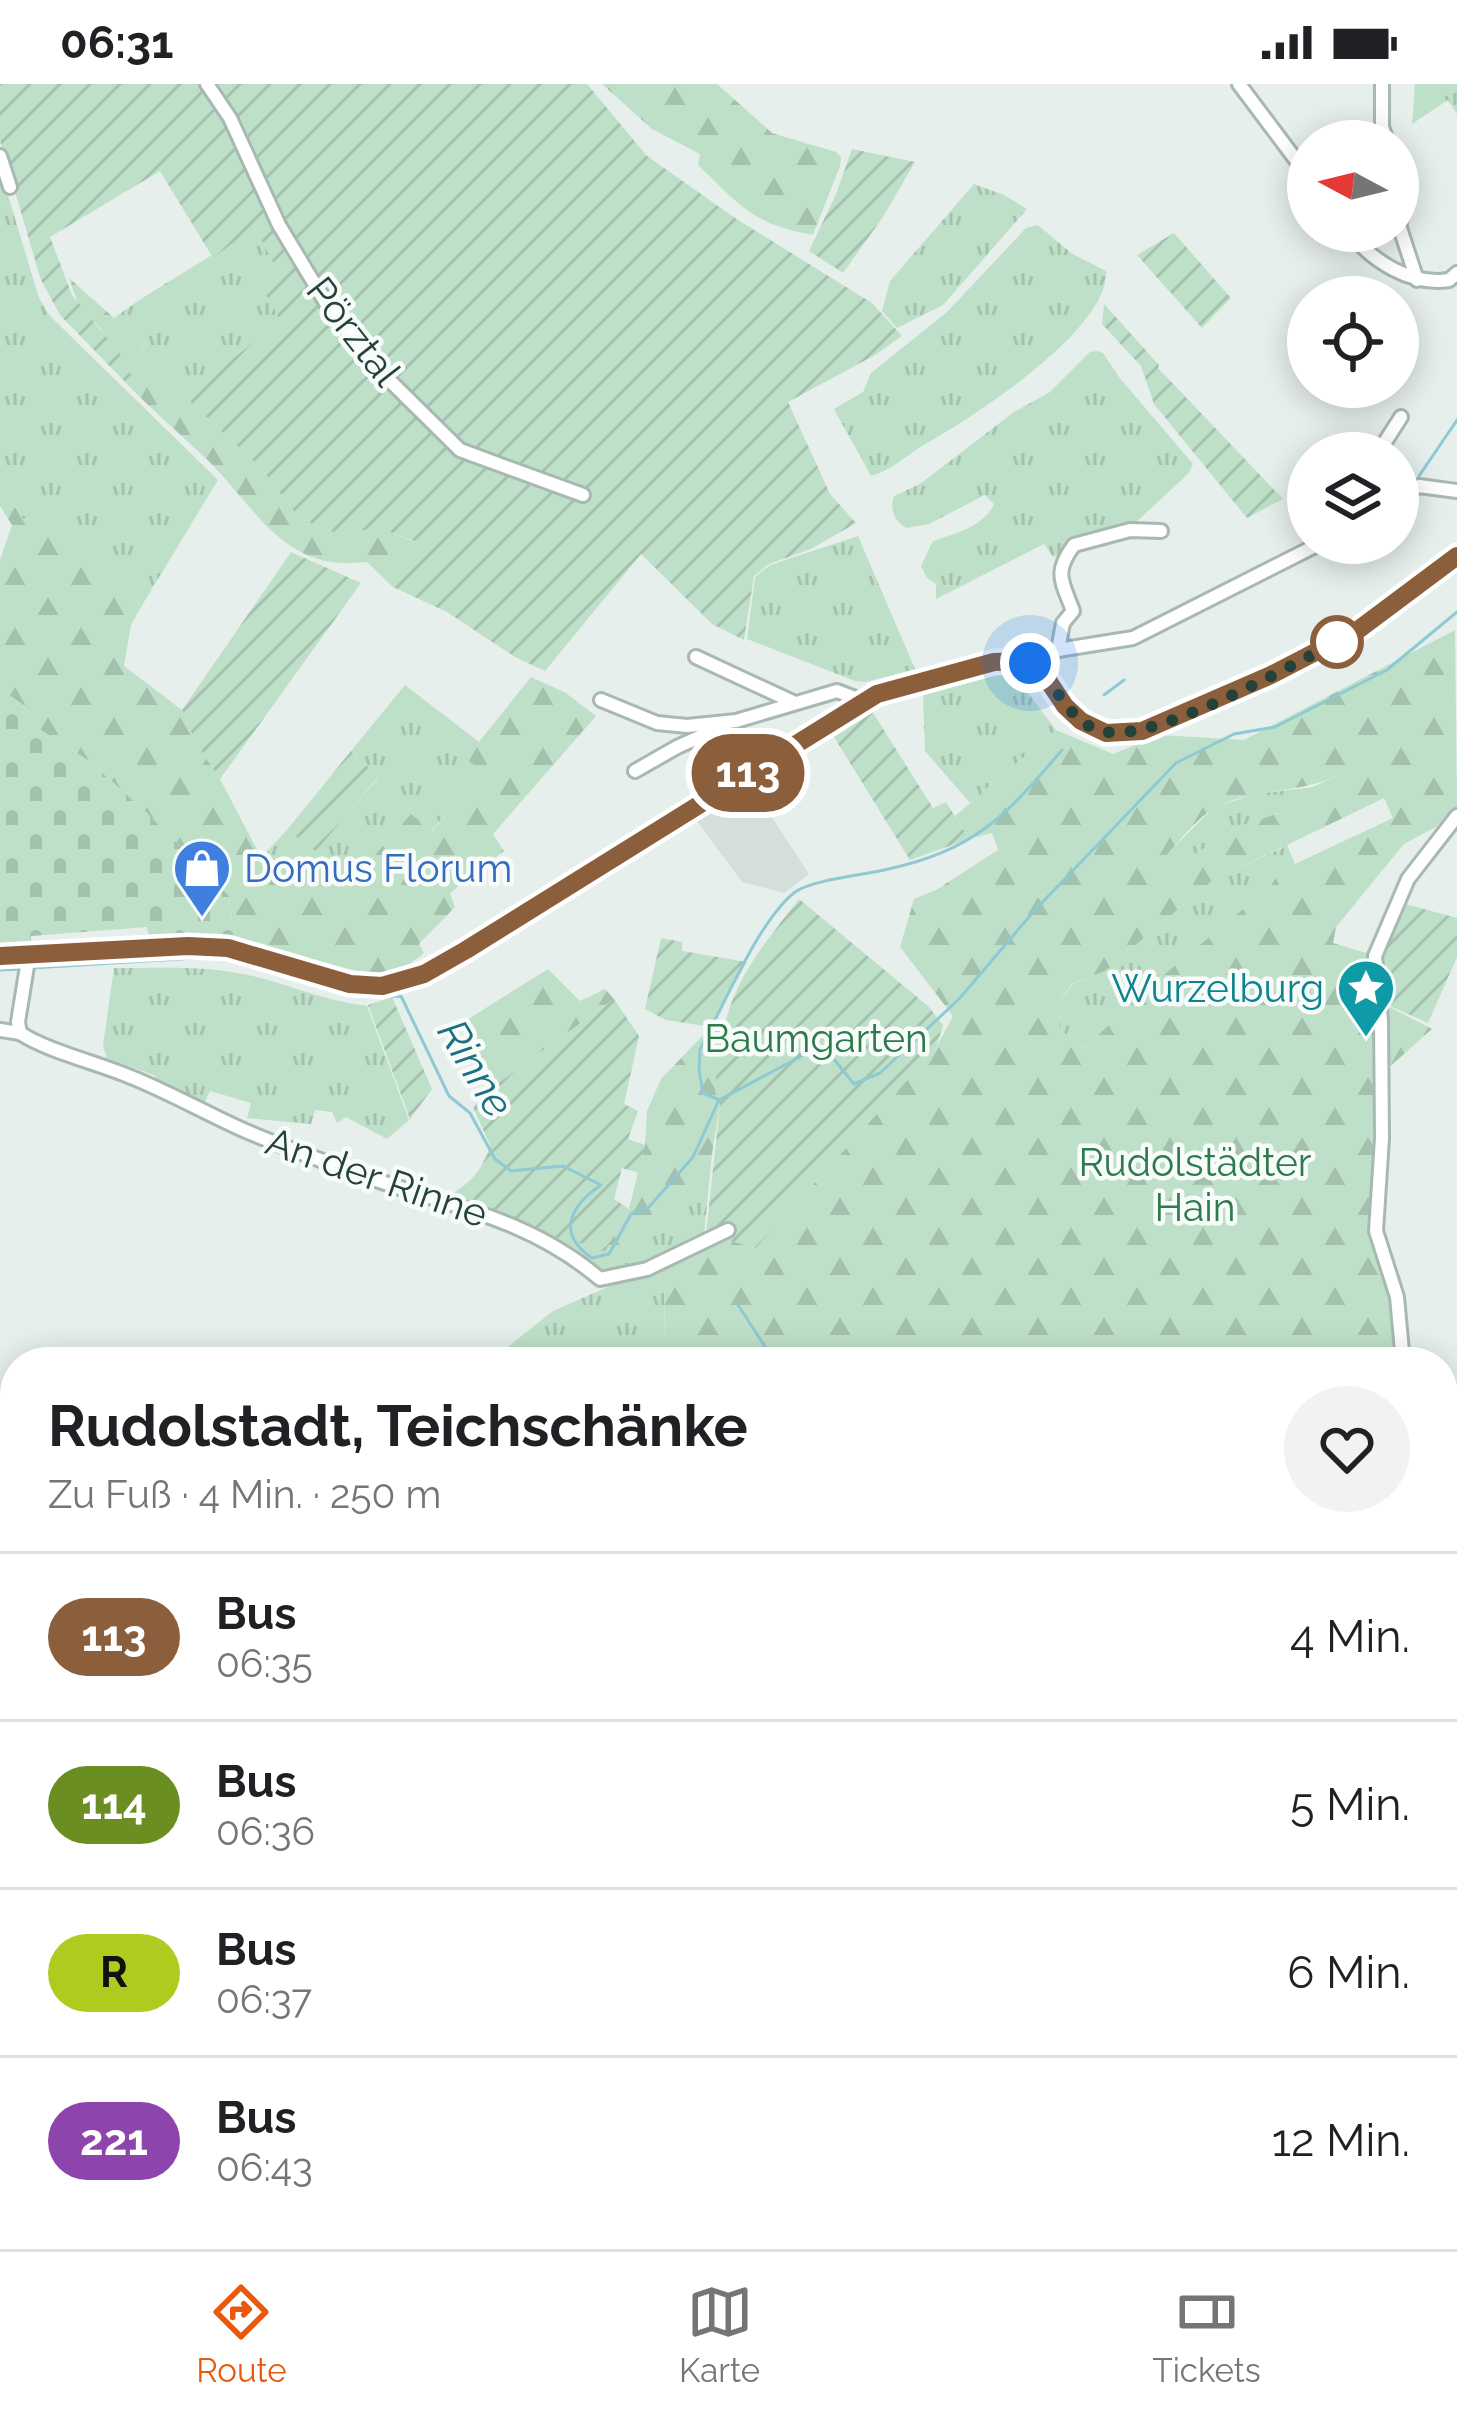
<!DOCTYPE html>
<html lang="de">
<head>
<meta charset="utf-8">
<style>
  :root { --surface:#fff; --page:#f2f2f2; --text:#202124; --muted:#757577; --line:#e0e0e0; --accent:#ea580c }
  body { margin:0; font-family:Raleway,sans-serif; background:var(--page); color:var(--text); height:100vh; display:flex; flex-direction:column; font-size:45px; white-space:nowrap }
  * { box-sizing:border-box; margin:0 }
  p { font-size:39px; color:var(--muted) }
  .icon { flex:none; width:66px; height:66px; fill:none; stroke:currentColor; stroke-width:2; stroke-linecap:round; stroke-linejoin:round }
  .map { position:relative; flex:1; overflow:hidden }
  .drawer { position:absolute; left:0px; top:1263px; width:1458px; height:903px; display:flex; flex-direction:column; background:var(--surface); border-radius:48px 48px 0 0; box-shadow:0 6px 30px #0003 }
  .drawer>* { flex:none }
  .badge { padding:0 24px; border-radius:39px; font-size:42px; line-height:78px }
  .needle { width:78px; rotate:277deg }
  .controls { position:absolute; left:1287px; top:36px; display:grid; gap:24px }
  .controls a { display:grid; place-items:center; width:132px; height:132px; border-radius:50%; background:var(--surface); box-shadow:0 6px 30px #0003; font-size:60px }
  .you { position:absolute; width:60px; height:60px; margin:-30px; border:9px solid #fff; border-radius:50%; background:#1a73e8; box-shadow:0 0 0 18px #1a73e833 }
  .map>.badge { position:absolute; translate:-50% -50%; box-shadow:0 0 0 6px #fff }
  .round { display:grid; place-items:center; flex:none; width:126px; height:126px; border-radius:63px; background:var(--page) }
  .head { display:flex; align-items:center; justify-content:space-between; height:204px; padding:0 48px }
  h1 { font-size:57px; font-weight:700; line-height:90px }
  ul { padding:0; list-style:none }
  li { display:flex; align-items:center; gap:36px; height:168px; padding:0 48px; border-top:3px solid var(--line) }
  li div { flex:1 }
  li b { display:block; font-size:45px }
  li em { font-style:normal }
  li .badge { min-width:132px; font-weight:700; text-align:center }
  .status { display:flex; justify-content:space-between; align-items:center; height:84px; padding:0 60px; background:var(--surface); direction:ltr }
  .status svg { height:33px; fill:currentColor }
  .tab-bar { display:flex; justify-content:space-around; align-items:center; height:168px; border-top:3px solid var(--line); background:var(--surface); font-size:33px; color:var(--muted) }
  .tab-bar a { display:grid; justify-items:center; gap:6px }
  .tab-bar .current { color:var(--accent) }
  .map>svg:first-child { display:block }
</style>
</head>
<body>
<div class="status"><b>06:31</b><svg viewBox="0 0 49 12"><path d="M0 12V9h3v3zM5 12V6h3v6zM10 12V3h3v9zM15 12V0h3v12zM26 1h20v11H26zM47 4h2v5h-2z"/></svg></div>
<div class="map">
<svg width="1457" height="2165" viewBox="0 0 1457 2165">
  <defs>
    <pattern id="grass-tufts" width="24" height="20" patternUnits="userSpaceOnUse" patternTransform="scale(3)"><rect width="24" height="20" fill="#bfe0c8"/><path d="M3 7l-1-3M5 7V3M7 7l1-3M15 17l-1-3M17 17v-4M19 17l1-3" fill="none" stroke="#a4c1ad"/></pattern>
    <pattern id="forest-firs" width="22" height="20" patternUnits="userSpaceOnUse" patternTransform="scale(3)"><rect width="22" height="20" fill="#bfe0c8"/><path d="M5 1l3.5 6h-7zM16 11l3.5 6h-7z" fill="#a4c1ad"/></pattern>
    <pattern id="cemetery-stones" width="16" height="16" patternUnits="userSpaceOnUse" patternTransform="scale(3)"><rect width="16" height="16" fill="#bfe0c8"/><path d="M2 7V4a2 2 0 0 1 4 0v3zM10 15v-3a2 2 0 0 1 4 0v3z" fill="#a4c1ad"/></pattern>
    <pattern id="garden-furrows" width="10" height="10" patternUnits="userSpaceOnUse" patternTransform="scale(3)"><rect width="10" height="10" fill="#bfe0c8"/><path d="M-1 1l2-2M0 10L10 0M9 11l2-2" fill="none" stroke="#a4c1ad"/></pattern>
  </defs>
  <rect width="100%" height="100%" fill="#e6efeb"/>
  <path fill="#d4dfda" d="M749,699L809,790L784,809L742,798L694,733Z"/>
  <g fill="url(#grass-tufts)">
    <path d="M1415,0H1457V30L1448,16L1412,40Z"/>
    <path d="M0,85L39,214L50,232L218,396L141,523L113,479L52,443L23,435L0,400Z"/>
    <path d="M974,100L1004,111L1027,125L943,221L897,244L882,227L890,197Z"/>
    <path d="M1038,141L1071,169L1106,187C1110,245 973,333 927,359C909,369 891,387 871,392L834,325L863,308L871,289L947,228L1026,144Z"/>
    <path d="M253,142L280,189L282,238L184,312L114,234C159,200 209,177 253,142Z"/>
    <path d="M1097,267L1103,269L1119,293L1193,380L1189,389L1134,440L1053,473L1044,460L936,515V500L927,494L921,482L933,457C953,451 986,441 994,420L985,411L929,440L906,444C895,437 889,426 894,412L920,400L1014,328L1050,308L1090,268Z"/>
    <path d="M858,452L915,585L866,598L855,597L747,555L755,493L770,481Z"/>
    <path d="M987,588L1013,589L1056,646L970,719L925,667L923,609Z"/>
    <path d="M405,601L479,658L482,687L431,747L410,731L338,812L274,798L261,774L287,746L316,766L378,694L351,667Z"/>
    <path d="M1361,691L1285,727L1241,742L1169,786L1163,774L1214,723L1255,710L1313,703L1336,692Z"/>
    <path d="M1284,763L1288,773L1271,802L1155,898L1084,964L1060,946L1057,921L1073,900L1105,887L1214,795Z"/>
    <path d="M114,884C160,884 211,881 257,893C295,903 327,917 367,922L409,1036L387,1055L346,1033L337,1039L332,1028L315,1026L311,1040L247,1034L251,1019L210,1007L202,1024L153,997L156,992L107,974L103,962Z"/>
    <path d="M712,1070L704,1151L645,1181L609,1188L631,1147L678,1114Z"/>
    <path d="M701,1162L696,1172L664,1196L665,1267L645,1278H489L553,1227Z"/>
    <path d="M0,1966L15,1980V2084L0,2107Z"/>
  </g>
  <g fill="url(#forest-firs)" fill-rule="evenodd">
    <path d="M602,0H717L772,49L836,68L841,73L840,82L813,151C752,140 741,122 698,81L700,70L652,45Z"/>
    <path d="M69,194L114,234L184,312L261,384L299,434L335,449L381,445L418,459L393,503L367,478C343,480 325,480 303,469C262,449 236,401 202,371C177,347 151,325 127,300L132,295L100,244L78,220Z"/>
    <path d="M0,400L23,435L52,443L113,479L141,523L131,541L124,582L182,626L196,659L220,695L274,798L338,812L411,730L432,747L481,687L463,672L479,658L531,593L566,609L596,632L493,750L504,767L450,809L455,823L419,860L424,869L392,893C338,886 288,866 234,856L229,812L147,729L89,677L36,643L22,620L0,605V476L12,441L0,422Z"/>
    <path d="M1455,546L1457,723L1436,743L1404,760L1336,843L1333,859L1373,871L1378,917L1432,945L1377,994L1380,1054L1374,1098L1401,1278H645L665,1267L664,1196L696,1172L701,1162L722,1154L756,1164L936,964L953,932L900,863L914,815L936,806L998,766L992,749L969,755L955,732L1056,646L1113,670L1160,651L1244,656ZM1336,692H1359L1285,727L1241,742L1170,785L1163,775C1178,759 1198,732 1218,722C1255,704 1298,710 1336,692ZM1384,714L1393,734L1295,780L1287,761ZM1283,763L1287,773L1271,802L1155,898L1084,964L1060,946L1057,921L1072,900L1105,887L1214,795Z"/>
    <path d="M548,885L580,917L605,905L614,915L497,1000L462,939Z"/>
    <path d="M711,943L723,944L720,1020L712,1070L678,1114L631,1147L609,1188L587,1178L573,1164L581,1158L605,1166L629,1125L645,1061L647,1027L661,995Z"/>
    <path d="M1443,1402L1457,1439V2165H522L523,2151H1443Z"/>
  </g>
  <g fill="url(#cemetery-stones)">
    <path d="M0,605L22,620L36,643L89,677L147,729L229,812L234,856L149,853L147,843L31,852L30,862L0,863Z"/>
    <path d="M1122,2151H1283L1282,2165H1121Z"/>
  </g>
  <g fill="url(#garden-furrows)">
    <path d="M0,0H587L647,72L738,136L872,219L902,252L875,271L788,318L830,410L856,439L811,465L769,480L754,492L744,556L712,540L641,470L545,587L515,573L447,528L393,503L417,458L381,445L335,449L299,434L261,384L184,312L281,238L264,207L279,189L254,143L213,174L160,87L50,153L72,211L128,280L132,295L127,300L60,231L41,196L0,57Z"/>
    <path d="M852,65L915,78L883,133L843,189L809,167L836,110Z"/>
    <path d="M1174,149L1231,214L1202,244L1137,171Z"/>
    <path d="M1104,220L1159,281L1158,284L1283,415L1247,434L1154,320L1141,282L1102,240Z"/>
    <path d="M291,468L361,499L220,695L196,659L182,626Z"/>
    <path d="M870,624L933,724L946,718L969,755L910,776L834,653Z"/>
    <path d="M351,667L378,693L316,767L287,746Z"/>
    <path d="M799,815L929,923L943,941L936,964L756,1164L706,1150L720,1020C712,1008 716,997 717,984C726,904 752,876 799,815Z"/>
    <path d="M1402,819L1457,834V873L1428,939L1383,919L1378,875Z"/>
    <path d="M661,854L682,858V867L747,878L711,943L666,936L645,925Z"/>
    <path d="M392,913L432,1005L410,1035L368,921Z"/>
    <path d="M614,915L639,952L624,1020L638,1027L628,1055L645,1061L639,1089L622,1084L614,1115L629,1125L605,1167L592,1166L581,1159L573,1164L522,1138L446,1114C470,1099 482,1088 490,1061L473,1023L497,1000Z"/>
  </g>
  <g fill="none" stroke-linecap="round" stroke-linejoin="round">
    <g stroke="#8ec9d4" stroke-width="3">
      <path d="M1419,392L1457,336"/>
      <path d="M1104,611L1124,596"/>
      <path d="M32,884L229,872L364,913L401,912L449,1012L470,1029L495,1075L511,1087L563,1082L601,1101C570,1122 556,1150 592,1174L609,1170L631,1130L649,1123L693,1073L719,1016L813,966L829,969L854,1000L880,989L959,915L1035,826L1176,679L1234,650L1275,643L1387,586L1457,528"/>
      <path d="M0,886L22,885"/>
      <path d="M717,1015L703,1009L699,986L700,965C724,922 758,837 795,808C812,796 862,791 884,786C974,767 1005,733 1062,666"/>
      <path d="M738,1221L775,1278"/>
      <path d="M727,2165L729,2151"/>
    </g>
    <g stroke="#a8b8b2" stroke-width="18">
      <g id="minor">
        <path d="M207,0L230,34L279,141L326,219L377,284L460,366L583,411"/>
        <path d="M1239,0L1308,92"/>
        <path d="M1382,0V43L1387,57"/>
        <path d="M0,72L10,103"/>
        <path d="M1398,101L1400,144L1417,196"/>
        <path d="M1349,147C1371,177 1411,202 1449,196L1457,189"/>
        <path d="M1378,369L1401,333"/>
        <path d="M1398,414L1419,402L1457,407"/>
        <path d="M1058,566L1063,539L1073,527C1062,497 1053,489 1074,461L1130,446L1161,447"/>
        <path d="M696,573L793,618"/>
        <path d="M1031,579L1058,566L1133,554L1321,459"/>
        <path d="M601,616L657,639L687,642L736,637L837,607L863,617"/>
        <path d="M635,687L677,663L724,642"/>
        <path d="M29,870L18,938L20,949C47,967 98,979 131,993C168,1008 202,1027 239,1044C274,1060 313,1073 350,1087C439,1120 525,1131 600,1195L647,1185L728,1146"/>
        <path d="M0,946L20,949"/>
        <path d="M1403,1278L1397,1213L1376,1147L1382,1054L1381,937L1375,872L1408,795L1457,732"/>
        <path d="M1443,1392L1457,1428"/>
      </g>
    </g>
    <g stroke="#c2cac8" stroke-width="21">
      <path id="major" d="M0,872L188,862L228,864L350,900L382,902L424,890L466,866L877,610L994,578L1017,576L1040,586L1065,622L1094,644L1115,650L1142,647L1271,591L1358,546L1457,472"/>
    </g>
    <use href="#minor" stroke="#fff" stroke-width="12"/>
    <use href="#major" stroke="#6aa596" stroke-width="15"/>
  </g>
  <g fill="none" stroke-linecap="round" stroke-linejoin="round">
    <g stroke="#fff" stroke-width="27">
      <path id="line" d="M0,872L188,862L228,864L350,900L382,902L424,890L466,866L877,610L994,578L1024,577L1043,589L1065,622L1081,637L1106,649L1142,647L1271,591L1358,546L1457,472"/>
    </g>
    <use href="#line" stroke="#8b5e3c" stroke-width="18"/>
    <path stroke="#24423a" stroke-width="12" stroke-dasharray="0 21.6" d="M1030,579C1057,598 1064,631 1095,645C1143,667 1288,582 1337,558"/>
  </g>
  <defs>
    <g id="shop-pin" transform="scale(3)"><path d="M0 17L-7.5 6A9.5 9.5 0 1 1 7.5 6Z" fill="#3f7fe0" stroke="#f7fbf9"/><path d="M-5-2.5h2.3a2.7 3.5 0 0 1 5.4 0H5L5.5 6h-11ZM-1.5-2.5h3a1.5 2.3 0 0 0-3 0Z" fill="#fff"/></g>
    <g id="sight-pin" transform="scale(3)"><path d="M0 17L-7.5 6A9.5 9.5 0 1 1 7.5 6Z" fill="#0f9aa8" stroke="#f7fbf9"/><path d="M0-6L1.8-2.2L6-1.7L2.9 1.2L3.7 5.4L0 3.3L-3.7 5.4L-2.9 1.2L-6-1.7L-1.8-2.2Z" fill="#fff"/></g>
  </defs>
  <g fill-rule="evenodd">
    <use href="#shop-pin" x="202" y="784"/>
    <use href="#sight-pin" x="1366" y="904"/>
  </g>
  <circle fill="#fff" stroke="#8b5e3c" stroke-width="6" cx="1337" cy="558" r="24"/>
  <g text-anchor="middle" stroke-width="9" stroke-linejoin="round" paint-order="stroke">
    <g font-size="39" fill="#24423a" stroke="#f7fbf9">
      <text transform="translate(354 247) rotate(52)" y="14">Pörztal</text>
      <text transform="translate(377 1093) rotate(19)" y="14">An der Rinne</text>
    </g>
    <g font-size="39" fill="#366cbe" stroke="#f7fbf9" text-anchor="start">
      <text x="244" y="798">Domus Florum</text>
    </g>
    <g font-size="39" fill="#0d838f" stroke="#f7fbf9" text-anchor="end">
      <text x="1324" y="918">Wurzelburg</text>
    </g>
    <g font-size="39" fill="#2d7a4b" stroke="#f7fbf9">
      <text x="816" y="968">Baumgarten</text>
      <text x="1195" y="1092">Rudolstädter<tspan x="1195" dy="45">Hain</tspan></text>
    </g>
    <g font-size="42" font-style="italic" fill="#1c6f80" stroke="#f7fbf9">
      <text transform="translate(476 984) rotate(59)" y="15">Rinne</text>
    </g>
  </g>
</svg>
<div class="controls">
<a><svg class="needle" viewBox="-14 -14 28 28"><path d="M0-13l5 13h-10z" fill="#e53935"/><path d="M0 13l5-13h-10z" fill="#757577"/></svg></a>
<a><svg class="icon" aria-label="locate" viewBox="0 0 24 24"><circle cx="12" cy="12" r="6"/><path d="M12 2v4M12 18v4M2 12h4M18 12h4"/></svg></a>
<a><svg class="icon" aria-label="layers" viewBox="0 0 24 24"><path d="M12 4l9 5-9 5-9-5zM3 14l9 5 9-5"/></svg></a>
</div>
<div class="you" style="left:1030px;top:579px"></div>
<b class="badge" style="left:748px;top:689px;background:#8b5e3c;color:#fff">113</b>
<section class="drawer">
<div class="head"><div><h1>Rudolstadt, Teichschänke</h1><p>Zu Fuß · 4 Min. · 250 m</p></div><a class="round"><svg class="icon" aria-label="heart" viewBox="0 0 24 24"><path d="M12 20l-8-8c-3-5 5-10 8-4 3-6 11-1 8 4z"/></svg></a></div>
<ul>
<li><span class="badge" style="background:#8b5e3c;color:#fff">113</span><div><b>Bus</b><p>06:35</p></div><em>4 Min.</em></li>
<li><span class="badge" style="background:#6b8e23;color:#fff">114</span><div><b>Bus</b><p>06:36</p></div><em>5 Min.</em></li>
<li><span class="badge" style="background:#b0cb1f;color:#111">R</span><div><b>Bus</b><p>06:37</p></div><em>6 Min.</em></li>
<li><span class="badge" style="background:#8e44ad;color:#fff">221</span><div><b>Bus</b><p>06:43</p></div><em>12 Min.</em></li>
</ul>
</section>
</div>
<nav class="tab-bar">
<a class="current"><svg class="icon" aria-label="directions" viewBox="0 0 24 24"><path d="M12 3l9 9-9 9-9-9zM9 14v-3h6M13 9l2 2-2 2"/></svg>Route</a>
<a><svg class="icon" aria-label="map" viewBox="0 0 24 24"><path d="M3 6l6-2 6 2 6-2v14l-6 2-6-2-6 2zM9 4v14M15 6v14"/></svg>Karte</a>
<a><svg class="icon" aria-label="tickets" viewBox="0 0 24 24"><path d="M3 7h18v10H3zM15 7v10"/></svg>Tickets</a>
</nav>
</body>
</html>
